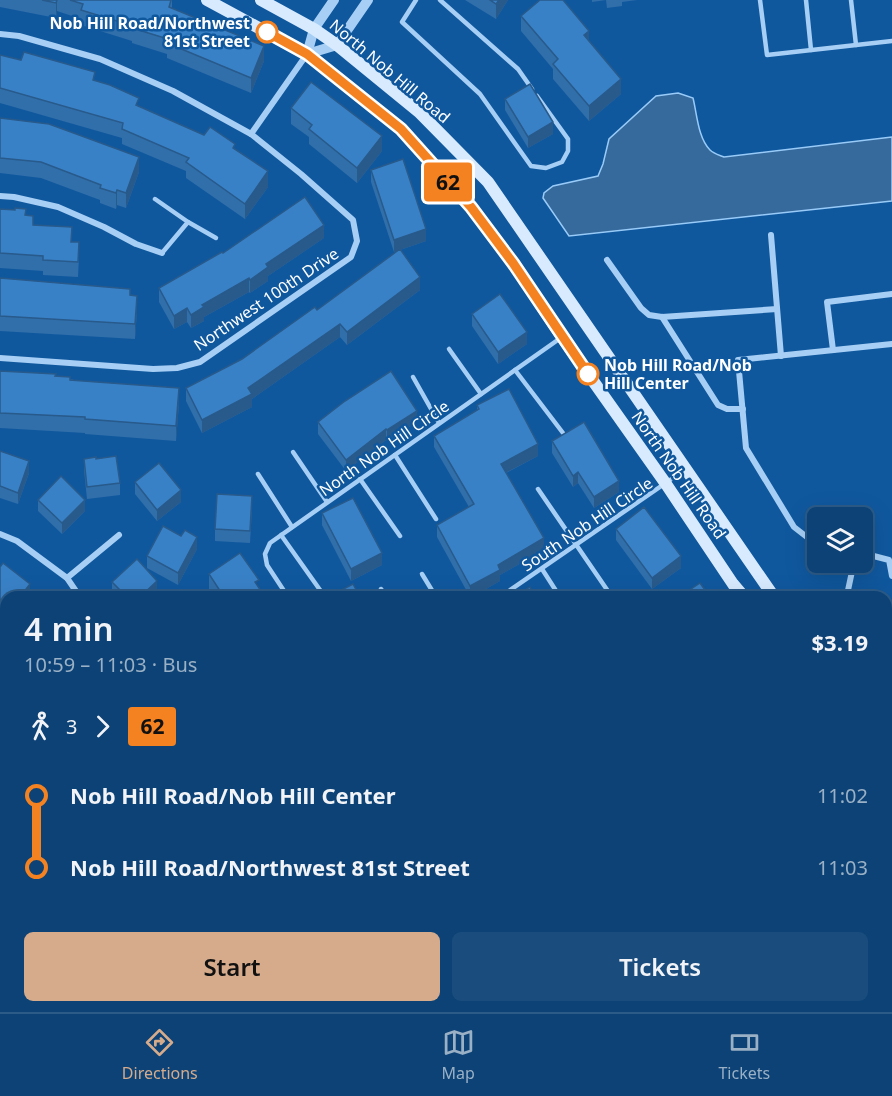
<!DOCTYPE html>
<html lang="en">
<head>
<meta charset="utf-8">
<style>
  :root { --surface:#0c4276; --page:#1a4d7e; --text:#f1f3f6; --muted:#9ab0c5; --line:#2c5b88; --accent:#d6ab8b }
  body { margin:0; font-family:"Noto Sans",sans-serif; background:var(--page); color:var(--text); height:100vh; display:flex; flex-direction:column; font-size:22px; white-space:nowrap }
  * { box-sizing:border-box; margin:0 }
  p { font-size:20px; color:var(--muted) }
  .icon { flex:none; width:33px; height:33px; fill:none; stroke:currentColor; stroke-width:2; stroke-linecap:round; stroke-linejoin:round }
  .map { position:relative; flex:1; overflow:hidden }
  .drawer { position:absolute; left:0px; top:591px; width:892px; height:422px; display:flex; flex-direction:column; background:var(--surface); border-radius:18px 18px 0 0; box-shadow:0 6px 24px #0002,0 0 0 2px var(--line) }
  .drawer>* { flex:none }
  .badge { padding:0 12px; border-radius:4px; font-size:21px; line-height:39px }
  .tools { position:absolute; left:807px; top:507px; display:grid; gap:12px }
  .tools a { display:grid; place-items:center; width:66px; height:66px; border-radius:9px; background:var(--surface); box-shadow:0 6px 24px #0002,0 0 0 2px var(--line); font-size:30px }
  .map>.badge { position:absolute; translate:-50% -50%; box-shadow:0 0 0 3px #fff }
  .legs { display:flex; align-items:center; gap:9px; height:66px; padding:0 24px; font-size:20px }
  .legs p { margin-inline-start:auto }
  .head { display:flex; align-items:center; justify-content:space-between; height:102px; padding:0 24px }
  h1 { font-size:33px; font-weight:600; line-height:45px }
  .primary-button { display:flex; gap:12px; margin-top:auto; padding:12px 24px }
  .primary-button a { flex:1; height:69px; border-radius:9px; background:var(--accent); color:#111; font-size:24px; font-weight:600; line-height:69px; text-align:center }
  .primary-button a+a { background:var(--page); color:var(--text) }
  ul { padding:0 24px; list-style:none }
  li { display:flex; align-items:center; gap:21px; height:72px; font-size:22px }
  li i { display:grid; place-items:center; width:9px; height:100%; margin:0 8px; background:currentColor }
  li i::after { content:''; width:15px; height:15px; margin:-8px; border:4px solid; border-radius:50%; background:var(--surface) }
  li p { margin-inline-start:auto }
  li:first-child i { background:linear-gradient(#0000 50%,currentColor 0) }
  li:last-child i { background:linear-gradient(currentColor 50%,#0000 0) }
  .dock { display:flex; justify-content:space-around; align-items:center; height:84px; border-top:2px solid var(--line); background:var(--surface); font-size:16px; color:var(--muted) }
  .dock a { display:grid; justify-items:center; gap:3px }
  .dock .current { color:var(--accent) }
  .map>svg:first-child { display:block }
</style>
</head>
<body>
<div class="map">
<svg width="892" height="1012" viewBox="0 0 892 1012">
  <rect width="100%" height="100%" fill="#10589e"/>
  <path fill="#36699c" stroke="#99cbf8" stroke-width="1.5" d="M678,93L693,98C697,114 698,138 710,150C714,154 719,155 724,157L892,137V201L569,236L543,198L544,193L553,186L598,176L603,164L609,139L656,96Z"/>
  <g fill="none" stroke-linecap="round" stroke-linejoin="round">
    <g stroke="#a7cff5" stroke-width="4.5">
      <path d="M416,0L402,22L480,94L531,166L546,168L562,162L568,151V139L537,96"/>
      <path d="M440,0L518,69L532,89"/>
      <path d="M760,0L767,55L892,41"/>
      <path d="M806,0L811,50"/>
      <path d="M851,0L856,45"/>
      <path d="M155,199L188,222L162,253"/>
      <path d="M188,222L216,238"/>
      <path d="M449,349L481,394"/>
      <path d="M515,370L563,433"/>
      <path d="M413,377L439,423"/>
      <path d="M293,452L327,502"/>
      <path d="M395,455L436,519"/>
      <path d="M258,474L292,527"/>
      <path d="M360,479L400,536"/>
      <path d="M538,489L612,597"/>
      <path d="M281,535L325,597"/>
      <path d="M542,569L560,597"/>
      <path d="M422,574L436,597"/>
      <path d="M381,589L386,597"/>
      <path d="M288,597L267,565L265,554L270,543L562,337"/>
      <path d="M500,597L686,469"/>
    </g>
    <g stroke="#a7cff5" stroke-width="6">
      <path d="M0,34L19,36L100,59L173,91L251,134L301,174L353,220L357,241L351,257L200,362L177,368L153,369L0,358"/>
      <path d="M251,134L307,54"/>
      <path d="M0,196L14,197L58,207L104,227L136,244L162,253"/>
      <path d="M771,235L781,356"/>
      <path d="M607,260L641,308L649,315L662,317L777,309"/>
      <path d="M662,317L718,405L727,409H743"/>
      <path d="M833,350L827,302L892,294"/>
      <path d="M0,534L17,541L67,578L80,597"/>
      <path d="M818,542L812,541L794,527L746,448L738,360L892,344"/>
      <path d="M862,553L889,560L892,576"/>
      <path d="M67,578L119,535"/>
      <path d="M849,597L847,595L854,562"/>
      <path d="M886,642L892,648"/>
      <path d="M0,778L6,786"/>
      <path d="M886,936L892,928"/>
      <path d="M161,1006L165,1012"/>
      <path d="M367,1006L372,1012"/>
      <path d="M766,1006L775,1012"/>
      <path d="M797,1006L805,1012"/>
      <path d="M630,1012L634,1006"/>
      <path d="M838,1012L841,1006"/>
    </g>
    <g stroke="#a7cff5" stroke-width="10">
      <path d="M307,54L337,45L368,0"/>
      <path d="M307,54L314,29L334,0"/>
      <path d="M886,810L892,801"/>
      <path d="M886,855L892,846"/>
      <path d="M759,1012L763,1006"/>
      <path d="M786,1012L790,1006"/>
    </g>
    <g stroke="#d7eafe" stroke-width="12">
      <path d="M207,0L307,54L401,129L471,207L513,263L562,337L666,484L733,584L744,597"/>
      <path d="M261,0L314,29L337,45L419,112L488,182L774,597"/>
      <path d="M886,724L892,729"/>
      <path d="M886,758L892,764"/>
    </g>
  </g>
  <g fill="#316faa">
    <path d="M0,0H172V8L264,61L251,93L167,58V54L132,43V41L81,25V19L57,11L56,18L0,7Z"/>
    <path d="M465,0H508L496,19Z"/>
    <path d="M592,0H637L622,2V6L607,8L606,0L592,2Z"/>
    <path d="M521,16L589,41L621,94L589,121L553,79V69L521,31Z"/>
    <path d="M0,55L95,81L139,107L235,149L268,187L245,219L186,178V171L122,144V138L0,103Z"/>
    <path d="M505,99L553,134L528,148L505,110Z"/>
    <path d="M291,108L382,151L357,183L309,144V137L291,124Z"/>
    <path d="M0,118L139,172L126,208L117,205L116,209L100,203V200L41,178L0,173Z"/>
    <path d="M371,170L426,241L400,250L420,290L347,345L340,337L252,399V407L202,433L186,401V388L242,359L317,310L398,250L394,252L371,182Z"/>
    <path d="M0,209L26,215L33,225L72,242L79,257L78,277L43,275V271L0,268Z"/>
    <path d="M324,238L268,276V281L250,293L249,292L204,317V321L191,328L187,322L174,329L159,302V288L223,253Z"/>
    <path d="M0,278L42,282L130,295L137,311L135,339L0,331Z"/>
    <path d="M472,314L527,344L498,364L472,326Z"/>
    <path d="M0,371L56,376L179,403L176,441L85,434V433L0,428Z"/>
    <path d="M477,405L538,456L506,473L544,550L500,575V581L472,597H470L437,537V525L469,507L434,447V436L477,410Z"/>
    <path d="M318,422H417L387,441L386,440L346,471L318,434Z"/>
    <path d="M552,441L619,492L594,508L578,483L573,487L552,453Z"/>
    <path d="M0,451L29,473L18,504L0,498Z"/>
    <path d="M84,459H96L120,483V495L87,499L84,470Z"/>
    <path d="M135,482L181,502L157,521L135,494Z"/>
    <path d="M38,500L85,511L62,534L38,511Z"/>
    <path d="M252,507L250,543L215,541V529Z"/>
    <path d="M322,513L382,565L351,581L322,525Z"/>
    <path d="M616,529L681,568L652,589L616,540Z"/>
    <path d="M197,549L178,585L147,568V556Z"/>
    <path d="M0,567L30,596L6,597V615L0,610Z"/>
    <path d="M209,574L259,587L265,597H214L209,589Z"/>
    <path d="M112,582L157,593L152,597H116L112,593Z"/>
    <path d="M0,646L6,649V719L0,710Z"/>
    <path d="M6,858V903L1,906L0,904V863Z"/>
    <path d="M6,988V1006H35L39,1012H5L0,1009V999Z"/>
    <path d="M82,1006H125L129,1012H86Z"/>
    <path d="M202,1006H247L251,1012H206Z"/>
    <path d="M285,1006H333L334,1009L337,1012H289V1011Z"/>
    <path d="M412,1006H461V1012H417Z"/>
    <path d="M525,1006H607V1012H530Z"/>
  </g>
  <g fill="#285a8b">
    <path d="M57,0V11L56,18V3Z"/>
    <path d="M499,0H508L496,19V4Z"/>
    <path d="M589,31V46L584,35Z"/>
    <path d="M264,46V61L251,93V78Z"/>
    <path d="M621,79V94L589,121V106Z"/>
    <path d="M553,122V134L528,148V137Z"/>
    <path d="M382,136V151L357,183V168Z"/>
    <path d="M139,157V172L126,208V193Z"/>
    <path d="M268,171V187L245,219V204Z"/>
    <path d="M117,190V205L116,209V193Z"/>
    <path d="M324,225V238L268,276V281L250,293V280L266,264Z"/>
    <path d="M426,229V241L394,252V240Z"/>
    <path d="M420,277V290L347,345V332Z"/>
    <path d="M249,278V292L204,317V321L191,328V315L202,305Z"/>
    <path d="M137,296V311L135,339V324Z"/>
    <path d="M187,308V322L174,329V316Z"/>
    <path d="M340,324V337L252,399V407L202,433V420Z"/>
    <path d="M527,332V344L498,364V352Z"/>
    <path d="M179,388V403L176,441V426Z"/>
    <path d="M417,411V422L387,441V430Z"/>
    <path d="M386,429V440L346,471V460Z"/>
    <path d="M538,444V456L501,475V464Z"/>
    <path d="M29,461V473L18,504V493Z"/>
    <path d="M578,472V483L573,487V476Z"/>
    <path d="M619,481V492L594,508V497Z"/>
    <path d="M181,490V502L157,521V510Z"/>
    <path d="M85,500V511L62,534V523Z"/>
    <path d="M197,537V549L178,585V573Z"/>
    <path d="M544,538V550L500,575V581L472,597H470V586L498,565Z"/>
    <path d="M382,553V565L351,581V569Z"/>
    <path d="M681,556V568L652,589V578Z"/>
    <path d="M157,581V593L152,597H140Z"/>
    <path d="M30,584V596L29,597H20Z"/>
    <path d="M6,892V903L1,906V895Z"/>
    <path d="M457,1006H461V1012H454V1009Z"/>
    <path d="M603,1006H607V1012H597Z"/>
    <path d="M711,1006H719L716,1012H707Z"/>
  </g>
  <g fill="#3981c6" stroke="#285a8b" stroke-width="1.5">
    <path d="M42,0H57L56,3Z"/>
    <path d="M70,0H171L169,7L264,46L251,78L167,43L168,39L132,28L133,26L81,10L83,4Z"/>
    <path d="M490,0H499L496,4Z"/>
    <path d="M540,0H563L589,31L584,35L621,79L589,106L553,64L558,59L521,16Z"/>
    <path d="M24,52L95,72L93,80L110,85L139,98L136,105L204,135L210,127L235,144L233,148L268,171L245,204L186,162L189,158L122,129L123,123L0,88V55L21,60Z"/>
    <path d="M311,82L382,136L357,168L309,129L312,125L291,108Z"/>
    <path d="M530,84L553,122L528,137L505,99Z"/>
    <path d="M0,118L49,124L139,157L126,193L117,190L116,193L100,188L101,185L41,162L0,158Z"/>
    <path d="M403,159L426,229L394,240L371,170Z"/>
    <path d="M305,197L324,225L266,264L268,267L250,280L249,278L202,305L204,307L191,315L187,308L174,316L159,288L222,252L223,253Z"/>
    <path d="M15,208L26,209L25,215L33,216V225L72,227L71,242H79L78,262L43,260V256L0,253V209L15,210Z"/>
    <path d="M400,249L420,277L347,332L340,324L248,388L252,394L202,420L186,388L242,359L315,307L317,310Z"/>
    <path d="M0,278L130,289V295L137,296L135,324L0,316Z"/>
    <path d="M500,294L527,332L498,352L472,314Z"/>
    <path d="M0,371L56,374L55,376L70,377V380L179,388L176,426L85,419V417L0,413Z"/>
    <path d="M391,371L417,411L387,430L386,429L346,460L318,422L345,401Z"/>
    <path d="M509,389L538,444L501,464L544,538L498,565L500,570L470,586L437,525L474,504L434,436L479,409L477,405Z"/>
    <path d="M584,422L619,481L594,497L578,472L573,476L552,441Z"/>
    <path d="M0,451L29,461L18,493L0,486Z"/>
    <path d="M116,456L120,483L87,487L84,459L96,457V459Z"/>
    <path d="M159,463L181,490L157,510L135,482Z"/>
    <path d="M61,476L85,500L62,523L38,500Z"/>
    <path d="M217,494L252,496L250,531L215,529Z"/>
    <path d="M353,498L382,553L351,569L322,513Z"/>
    <path d="M644,507L681,556L652,578L616,529Z"/>
    <path d="M163,526L181,536L185,530L197,537L178,573L147,556Z"/>
    <path d="M240,553L259,580L255,582L265,597H224L209,574Z"/>
    <path d="M137,559L157,581L140,597H127L112,582Z"/>
    <path d="M3,563L30,584L20,597H6V603L0,599V567Z"/>
    <path d="M700,583L710,597H679Z"/>
    <path d="M353,584L360,597H328Z"/>
    <path d="M530,587L535,597H512Z"/>
    <path d="M1,645L6,649V708L0,699V646Z"/>
    <path d="M6,858V892L1,895L0,893V863Z"/>
    <path d="M892,966V1012H864L868,1006H886V975Z"/>
    <path d="M6,988V1002L0,999Z"/>
    <path d="M7,1006H35L39,1012H8L5,1011Z"/>
    <path d="M88,1006H125L129,1012H92Z"/>
    <path d="M210,1006H247L251,1012H214Z"/>
    <path d="M295,1006H333V1008L337,1012H289V1011Z"/>
    <path d="M421,1006H457L454,1009L456,1012H426Z"/>
    <path d="M540,1006H603L597,1012H545Z"/>
    <path d="M653,1006H711L707,1012H650Z"/>
  </g>
  <g fill="none" stroke-linecap="round" stroke-linejoin="round">
    <g stroke="#fff" stroke-width="14">
      <path id="line-1" d="M267,32L307,54L401,129L471,207L513,263L588,374"/>
    </g>
    <use href="#line-1" stroke="#f58220" stroke-width="9"/>
  </g>
  <g fill="#fff" stroke="#f58220" stroke-width="3">
    <circle cx="267" cy="32" r="10"/>
    <circle cx="588" cy="374" r="10"/>
  </g>
  <g text-anchor="middle" stroke-width="5" stroke-linejoin="round" paint-order="stroke">
    <g font-size="16" font-weight="bold" fill="#fff" stroke="#10589e" text-anchor="end">
      <text x="250" y="29">Nob Hill Road/Northwest<tspan x="250" dy="18">81st Street</tspan></text>
      <text x="604" y="371" text-anchor="start">Nob Hill Road/Nob<tspan x="604" dy="18">Hill Center</tspan></text>
    </g>
    <g font-size="16" fill="#fff" stroke="#10589e">
      <text transform="translate(390 71) rotate(40)" y="6">North Nob Hill Road</text>
      <text transform="translate(266 299) rotate(-34)" y="6">Northwest 100th Drive</text>
      <text transform="translate(384 448) rotate(-35)" y="6">North Nob Hill Circle</text>
      <text transform="translate(679 475) rotate(55)" y="6">North Nob Hill Road</text>
      <text transform="translate(587 524) rotate(-34)" y="6">South Nob Hill Circle</text>
    </g>
  </g>
</svg>
<div class="tools">
<a><svg class="icon" aria-label="layers" viewBox="0 0 24 24"><path d="M12 4l9 5-9 5-9-5zM3 14l9 5 9-5"/></svg></a>
</div>
<b class="badge" style="left:448px;top:182px;background:#f58220;color:#111">62</b>
<section class="drawer">
<div class="head"><div><h1>4 min</h1><p>10:59 – 11:03 · Bus</p></div><b>$3.19</b></div>
<div class="legs"><svg class="icon" aria-label="walk" viewBox="0 0 24 24"><circle cx="13" cy="4" r="2"/><path d="M13 8l-2 6 4 7M11 14l-3 7M7 12l3-4h3l4 4"/></svg>3<svg class="icon" aria-label="forward" viewBox="0 0 24 24"><path d="M9 5l7 7-7 7"/></svg><b class="badge" style="background:#f58220;color:#111">62</b></div>
<ul>
<li><i style="color:#f58220"></i><b>Nob Hill Road/Nob Hill Center</b><p>11:02</p></li>
<li><i style="color:#f58220"></i><b>Nob Hill Road/Northwest 81st Street</b><p>11:03</p></li>
</ul>
<div class="primary-button"><a>Start</a><a>Tickets</a></div>
</section>
</div>
<nav class="dock">
<a class="current"><svg class="icon" aria-label="directions" viewBox="0 0 24 24"><path d="M12 3l9 9-9 9-9-9zM9 14v-3h6M13 9l2 2-2 2"/></svg>Directions</a>
<a><svg class="icon" aria-label="map" viewBox="0 0 24 24"><path d="M3 6l6-2 6 2 6-2v14l-6 2-6-2-6 2zM9 4v14M15 6v14"/></svg>Map</a>
<a><svg class="icon" aria-label="tickets" viewBox="0 0 24 24"><path d="M3 7h18v10H3zM15 7v10"/></svg>Tickets</a>
</nav>
</body>
</html>
